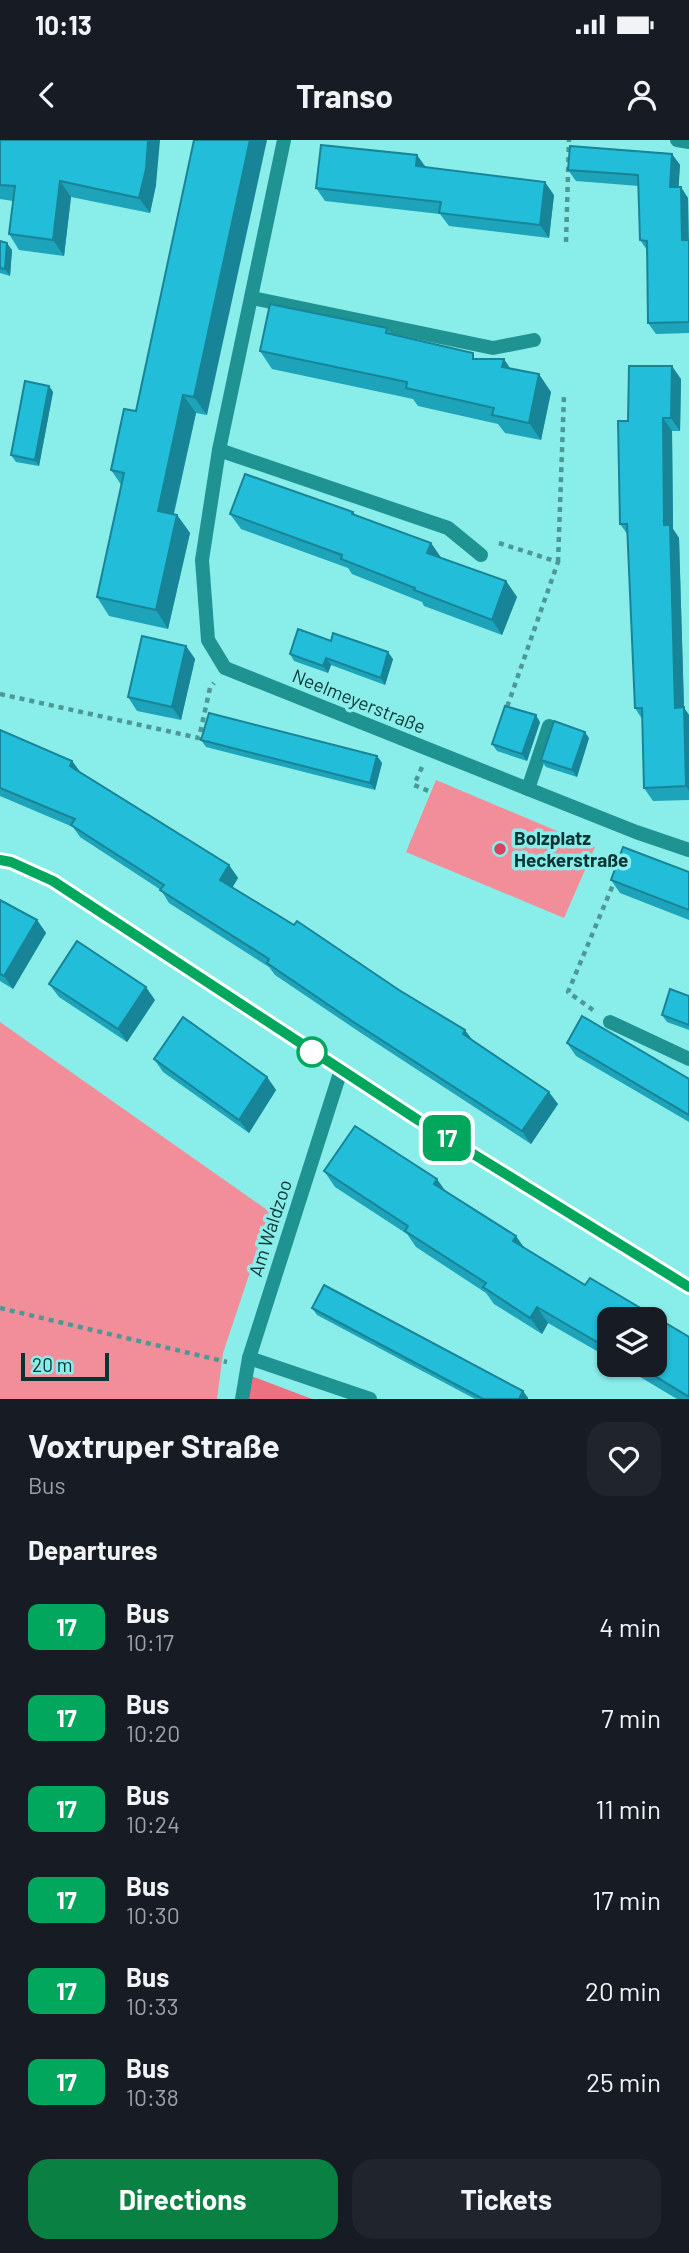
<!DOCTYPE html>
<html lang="en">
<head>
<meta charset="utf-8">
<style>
  :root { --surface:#171b24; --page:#20242c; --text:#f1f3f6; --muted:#9ea1a6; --accent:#0b8043 }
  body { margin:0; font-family:Barlow,sans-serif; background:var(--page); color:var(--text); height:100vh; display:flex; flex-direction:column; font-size:26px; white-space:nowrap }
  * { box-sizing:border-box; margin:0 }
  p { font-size:23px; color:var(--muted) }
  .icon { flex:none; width:38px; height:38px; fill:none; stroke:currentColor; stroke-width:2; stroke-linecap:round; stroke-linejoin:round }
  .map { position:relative; height:1259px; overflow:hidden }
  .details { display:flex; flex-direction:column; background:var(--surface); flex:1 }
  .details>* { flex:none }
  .badge { padding:0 14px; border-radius:10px; font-size:24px; line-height:46px }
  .fabs { position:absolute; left:597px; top:1167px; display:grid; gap:14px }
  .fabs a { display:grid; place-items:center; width:70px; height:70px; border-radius:14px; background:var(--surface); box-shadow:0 2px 5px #0004; font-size:35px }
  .scale { position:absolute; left:21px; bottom:18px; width:88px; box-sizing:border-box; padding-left:7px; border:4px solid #073535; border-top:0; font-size:19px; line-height:24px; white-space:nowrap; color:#073535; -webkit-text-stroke:5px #89edea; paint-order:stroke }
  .map>.badge { position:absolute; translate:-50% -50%; box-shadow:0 0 0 4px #fff }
  h2 { padding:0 28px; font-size:26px; line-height:63px }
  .round { display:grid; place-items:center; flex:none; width:74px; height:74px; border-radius:21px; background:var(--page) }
  .overview { display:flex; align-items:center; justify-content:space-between; height:119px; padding:0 28px }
  h1 { font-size:33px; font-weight:700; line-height:52px }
  .cta { display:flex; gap:14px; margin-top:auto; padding:14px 28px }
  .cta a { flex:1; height:80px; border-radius:21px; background:var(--accent); color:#fff; font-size:28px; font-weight:700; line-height:80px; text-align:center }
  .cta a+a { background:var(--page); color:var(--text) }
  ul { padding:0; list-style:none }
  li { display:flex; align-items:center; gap:21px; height:91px; padding:0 28px }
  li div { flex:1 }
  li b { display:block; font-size:26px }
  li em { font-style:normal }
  li .badge { min-width:77px; font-weight:700; text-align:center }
  .status { display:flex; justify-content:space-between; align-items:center; height:49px; padding:0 35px; background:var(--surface); direction:ltr }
  .status svg { height:19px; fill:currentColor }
  header { display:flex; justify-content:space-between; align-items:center; height:91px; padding:0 28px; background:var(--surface); font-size:32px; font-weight:700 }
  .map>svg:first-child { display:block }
</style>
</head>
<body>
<div class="status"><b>10:13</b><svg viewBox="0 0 49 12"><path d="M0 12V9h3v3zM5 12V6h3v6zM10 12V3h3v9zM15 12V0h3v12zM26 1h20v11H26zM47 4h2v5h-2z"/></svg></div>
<header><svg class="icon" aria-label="back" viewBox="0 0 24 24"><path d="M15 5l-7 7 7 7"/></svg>Transo<svg class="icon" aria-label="person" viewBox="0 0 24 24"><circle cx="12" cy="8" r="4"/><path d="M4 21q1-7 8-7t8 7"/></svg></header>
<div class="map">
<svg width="689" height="1259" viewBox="0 0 689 1259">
  <rect width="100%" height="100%" fill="#89edea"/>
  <g fill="#f28e99">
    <path d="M436,640L595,707L564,778L406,712Z"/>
    <path d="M0,882L270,1072L223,1213L217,1259H0Z"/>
  </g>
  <path fill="#ee7182" d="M246,1234L312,1259H242Z"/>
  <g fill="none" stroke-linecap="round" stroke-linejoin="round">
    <g stroke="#4d9896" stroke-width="4.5" stroke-dasharray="5 5" stroke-linecap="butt">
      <path d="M566,102L569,0"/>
      <path d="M499,403L558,422L506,570"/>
      <path d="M558,422L564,255"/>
      <path d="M0,554L199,598L210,548L214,543"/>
      <path d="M422,627L414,645L431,652"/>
      <path d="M593,870L568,852L615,740"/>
      <path d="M0,1168L227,1222"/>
    </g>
    <path stroke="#1f9391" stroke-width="14" d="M528,649L549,586"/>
    <g stroke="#1f9391" stroke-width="14">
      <path d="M284,0L219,310L202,420L208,500L225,528L636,692L689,710"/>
      <path d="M677,0L689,2"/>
      <path d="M252,158L493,208L534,200"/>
      <path d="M219,310L448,388L481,415"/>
      <path d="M0,720L11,722L53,741L418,980L689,1147"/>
      <path d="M610,882L689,919"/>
      <path d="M249,1218L370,1259"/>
      <path d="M242,1259L249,1218L341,930"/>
    </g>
  </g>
  <g fill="#1da3ba">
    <path d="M0,0L156,45L150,73L71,57L64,116L19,110L9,94L13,61L0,59Z"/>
    <path d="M194,0L207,275L196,273L174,374L177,375L190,393L168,489L109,476L97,457L122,346L111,330L136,271Z"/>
    <path d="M672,14L680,25L678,47L688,58L689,193L656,194L648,183L647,110L640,100L639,46L576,41L568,30Z"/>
    <path d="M417,15L426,27L554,55L549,98L449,86L440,74L325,61L316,48Z"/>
    <path d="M0,101L12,110L10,136L0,133Z"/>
    <path d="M387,188L392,194L510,229L551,252L541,300L505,293L498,284L418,266L413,259L272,229L260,211Z"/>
    <path d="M681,239L680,291H672L673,389L679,398L684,568L689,575V660L653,661L644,648L642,579L635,568L628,395L620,384L628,281Z"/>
    <path d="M49,246L53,252L39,326L16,322L11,315Z"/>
    <path d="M353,372L356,376L431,403L441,418L506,441L517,457L502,495L424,466L422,462L352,434L348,428L241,389L230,374Z"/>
    <path d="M331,501L393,519L385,545L331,525L328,533L294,521L290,514Z"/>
    <path d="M186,506L195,519L181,580L137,571L128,557Z"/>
    <path d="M540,582L527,621L497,611L492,604Z"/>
    <path d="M0,590L72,621L80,632L229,725L238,738L232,748L473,901L558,964L531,1004L361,893L275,835L269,827L169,763L161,750L80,697L73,687L0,656Z"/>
    <path d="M589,598L577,637L546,627L541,620Z"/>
    <path d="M201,600L377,616L382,623L375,650L206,607Z"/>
    <path d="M689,732V780L620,753L611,740Z"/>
    <path d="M0,760L37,780L46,793L13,849L0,841Z"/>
    <path d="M49,844L155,860L127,902L59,857Z"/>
    <path d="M689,856V890L667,882L662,875Z"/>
    <path d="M567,903L689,939V982L576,916Z"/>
    <path d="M154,919L267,937L276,950L249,993L163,932Z"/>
    <path d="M324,1031L447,1052L524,1108L585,1145L689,1197V1259H677L620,1225H654L609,1180V1218L548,1183L542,1194L494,1164L486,1153L416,1107L407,1094L335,1047Z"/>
    <path d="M312,1168L523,1251L528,1258V1259H475L317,1175Z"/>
  </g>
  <g fill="#188497">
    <path d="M148,0H160L156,45L150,73L139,58Z"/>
    <path d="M250,0H267L207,275L194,257Z"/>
    <path d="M672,14L680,25L678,58L670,47Z"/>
    <path d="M417,15L426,29L416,26Z"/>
    <path d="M60,41L71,57L64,116L53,100Z"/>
    <path d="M545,42L554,55L549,98L540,85Z"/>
    <path d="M681,47L688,58L689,110L682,100Z"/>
    <path d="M7,103L12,110L10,136L5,129Z"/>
    <path d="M504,219L516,237L502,227Z"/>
    <path d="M672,226L681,239L680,291L671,278Z"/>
    <path d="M539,234L551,252L541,300L529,283Z"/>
    <path d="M49,246L53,252L39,326L35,320Z"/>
    <path d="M183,255L196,273L170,389L158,371Z"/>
    <path d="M663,278L672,291L673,389L679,398L684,568L689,575V651L686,646L675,568L664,385Z"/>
    <path d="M177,375L190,393L168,489L156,470Z"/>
    <path d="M431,403L442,419L427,413Z"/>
    <path d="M506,441L517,457L502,495L492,480Z"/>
    <path d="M186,506L195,519L181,580L172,567Z"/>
    <path d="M388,512L393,519L385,545L381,538Z"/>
    <path d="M326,518L331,525L328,533L323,526Z"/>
    <path d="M536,575L540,582L527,621L522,614Z"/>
    <path d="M585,592L589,598L577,637L572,630Z"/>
    <path d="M377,616L382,623L375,650L370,643Z"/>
    <path d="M72,621L81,633L70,626Z"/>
    <path d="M229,725L238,738L229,753L220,740Z"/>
    <path d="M37,780L46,793L13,849L4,836Z"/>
    <path d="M146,847L155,860L127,902L118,889Z"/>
    <path d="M465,890L474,902L463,894Z"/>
    <path d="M267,937L276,950L249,993L239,980Z"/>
    <path d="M549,952L558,964L531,1004L522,991Z"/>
    <path d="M437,1039L449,1056L434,1044Z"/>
    <path d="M516,1096L528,1113L513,1101Z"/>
    <path d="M537,1167L548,1183L542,1194L530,1178Z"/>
    <path d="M523,1251L528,1258V1259H519Z"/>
  </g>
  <g fill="#22bdd8" stroke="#188497" stroke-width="2">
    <path d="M0,0H148L146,29L139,58L60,41L53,100L9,94L15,46L0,45Z"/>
    <path d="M194,0H250L194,257L183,255L158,371L177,375L156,470L97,457L124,333L111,330L124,269L136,271Z"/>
    <path d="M321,5L417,15L416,26L545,42L540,85L439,73L441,62L316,48Z"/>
    <path d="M570,6L672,14L670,47H681L682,100H689V182L648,183L647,101L640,100L638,35L568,30Z"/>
    <path d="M0,101L7,103L5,129L0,128Z"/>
    <path d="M270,164L387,188L386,193L473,213V219H504L502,227L539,234L529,283L492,275L494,268L406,248L407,242L260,211Z"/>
    <path d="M629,226H672L671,278H663L664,385H670L675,568L684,567L686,646L644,648L642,568H635L627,384H620L618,281H628Z"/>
    <path d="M25,241L49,246L35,320L11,315Z"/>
    <path d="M245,334L353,372L352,374L431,403L427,413L506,441L492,480L414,450L415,448L341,419L342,415L230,374Z"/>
    <path d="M298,489L331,501L333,493L388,512L381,538L326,518L323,526L290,514Z"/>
    <path d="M142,496L186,506L172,567L128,557Z"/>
    <path d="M505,566L536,575L522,614L492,604Z"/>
    <path d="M209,573L377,616L370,643L201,600Z"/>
    <path d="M554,581L585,592L572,630L541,620Z"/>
    <path d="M0,590L72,621L70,626L229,725L220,740L294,785L297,781L399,850L465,890L463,894L549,952L522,991L352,881L267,823L269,819L160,750L164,745L71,685L75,679L0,648Z"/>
    <path d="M623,707L689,732V770L611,740Z"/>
    <path d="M0,760L37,780L4,836L0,834Z"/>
    <path d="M77,801L146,847L118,889L49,844Z"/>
    <path d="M670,849L689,856V885L662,875Z"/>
    <path d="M582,876L689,939V975L567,903Z"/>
    <path d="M183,877L267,937L239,980L154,919Z"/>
    <path d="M355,986L437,1039L434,1044L516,1096L513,1101L585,1145L590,1138L689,1197V1257L637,1225H654V1180H609V1209L537,1167L530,1178L483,1147L486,1143L405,1091L408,1086L324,1031Z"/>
    <path d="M324,1145L523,1251L519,1259H483L312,1168Z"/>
  </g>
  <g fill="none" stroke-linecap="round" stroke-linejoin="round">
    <g stroke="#fff" stroke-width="16">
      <path id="line" d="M0,720L11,722L53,741L418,980L689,1147"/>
    </g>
    <use href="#line" stroke="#00a75c" stroke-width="10"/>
  </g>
  <circle fill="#d44460" stroke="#89edea" stroke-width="2.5" cx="500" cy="709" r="7"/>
  <circle fill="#fff" stroke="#00a75c" stroke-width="3.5" cx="312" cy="912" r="14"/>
  <g text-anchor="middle" stroke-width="7" stroke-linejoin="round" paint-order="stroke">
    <g font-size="19" fill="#073535" stroke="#89edea">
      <text transform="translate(359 561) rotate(22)" y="7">Neelmeyerstraße</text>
      <text transform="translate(270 1088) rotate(-72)" y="7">Am Waldzoo</text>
    </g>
    <g font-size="19" font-weight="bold" fill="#073535" stroke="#89edea" text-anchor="start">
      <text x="514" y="705">Bolzplatz<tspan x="514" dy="22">Heckerstraße</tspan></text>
    </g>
  </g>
</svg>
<div class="fabs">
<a><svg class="icon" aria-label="layers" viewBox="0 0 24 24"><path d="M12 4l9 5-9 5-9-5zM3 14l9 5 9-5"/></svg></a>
</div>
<div class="scale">20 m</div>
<b class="badge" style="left:447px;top:998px;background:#00a75c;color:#fff">17</b>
</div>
<section class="details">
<div class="overview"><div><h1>Voxtruper Straße</h1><p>Bus</p></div><a class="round"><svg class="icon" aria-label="heart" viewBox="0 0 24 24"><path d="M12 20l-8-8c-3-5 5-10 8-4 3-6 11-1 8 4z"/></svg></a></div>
<h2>Departures</h2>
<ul>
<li><span class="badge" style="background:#00a75c;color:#fff">17</span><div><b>Bus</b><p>10:17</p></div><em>4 min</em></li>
<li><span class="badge" style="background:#00a75c;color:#fff">17</span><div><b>Bus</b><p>10:20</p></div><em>7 min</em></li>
<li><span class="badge" style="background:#00a75c;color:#fff">17</span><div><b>Bus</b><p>10:24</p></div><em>11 min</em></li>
<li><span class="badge" style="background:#00a75c;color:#fff">17</span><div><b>Bus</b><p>10:30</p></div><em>17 min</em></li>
<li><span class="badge" style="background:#00a75c;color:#fff">17</span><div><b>Bus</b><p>10:33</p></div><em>20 min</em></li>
<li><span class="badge" style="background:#00a75c;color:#fff">17</span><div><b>Bus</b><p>10:38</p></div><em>25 min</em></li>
</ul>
<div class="cta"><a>Directions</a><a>Tickets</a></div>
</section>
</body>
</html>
